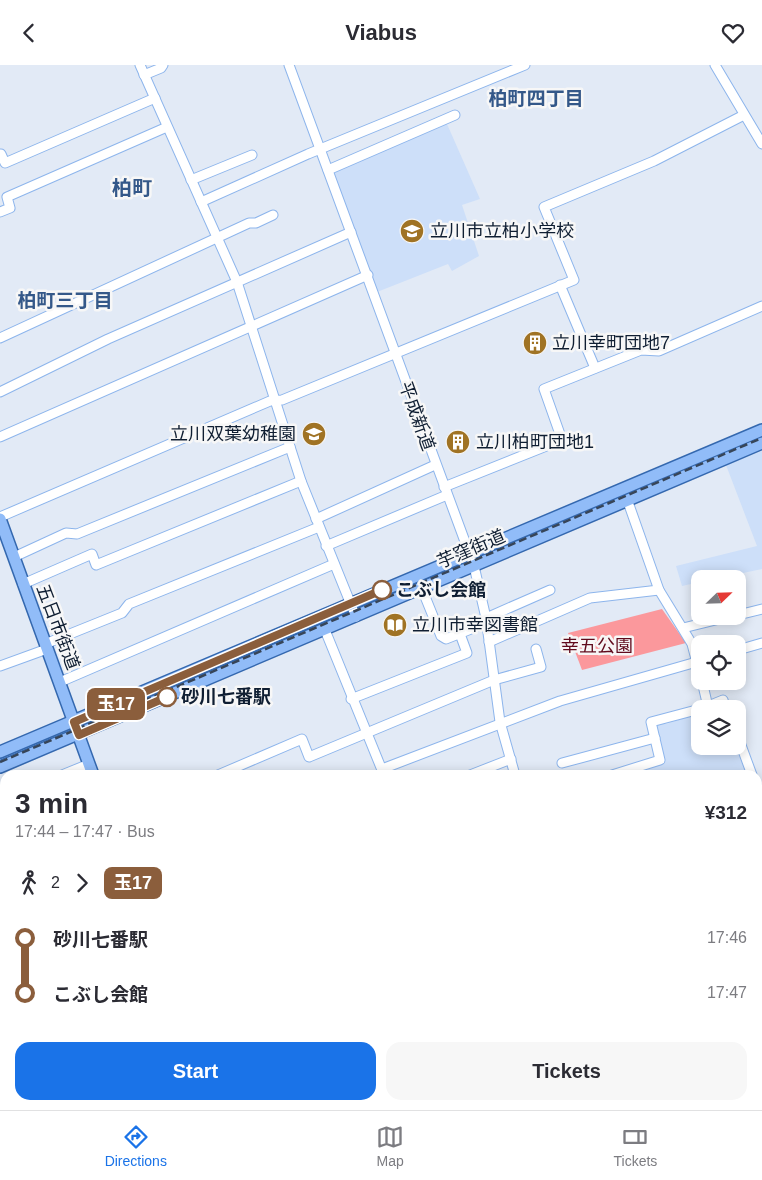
<!DOCTYPE html>
<html lang="en">
<head>
<meta charset="utf-8">
<style>
  :root { --surface:#fff; --page:#f7f7f7; --text:#2b2b33; --muted:#7c7c81; --line:#e1e1e2; --accent:#1a73e8 }
  body { margin:0; font-family:Arial,"Noto Sans JP",sans-serif; background:var(--page); color:var(--text); height:100vh; display:flex; flex-direction:column; font-size:19px; white-space:nowrap }
  * { box-sizing:border-box; margin:0 }
  p { font-size:16px; color:var(--muted) }
  .icon { flex:none; width:28px; height:28px; fill:none; stroke:currentColor; stroke-width:2; stroke-linecap:round; stroke-linejoin:round }
  .map { position:relative; flex:1; overflow:hidden }
  .sheet { position:absolute; left:0px; top:705px; width:762px; height:340px; display:flex; flex-direction:column; background:var(--surface); border-radius:15px 15px 0 0; box-shadow:0 2px 12px #0003 }
  .sheet>* { flex:none }
  .badge { padding:0 10px; border-radius:8px; font-size:18px; line-height:32px }
  .needle { width:32px; rotate:67deg }
  .controls { position:absolute; left:691px; top:505px; display:grid; gap:10px }
  .controls a { display:grid; place-items:center; width:55px; height:55px; border-radius:10px; background:var(--surface); box-shadow:0 2px 12px #0003; font-size:25px }
  .map>.badge { position:absolute; translate:-50% -50%; box-shadow:0 0 0 2px #fff }
  .legs { display:flex; align-items:center; gap:8px; height:55px; padding:0 15px; font-size:16px }
  .legs p { margin-inline-start:auto }
  .overview { display:flex; align-items:center; justify-content:space-between; height:85px; padding:0 15px }
  h1 { font-size:28px; font-weight:700; line-height:38px }
  .action { display:flex; gap:10px; margin-top:auto; padding:10px 15px }
  .action a { flex:1; height:58px; border-radius:15px; background:var(--accent); color:#fff; font-size:20px; font-weight:700; line-height:58px; text-align:center }
  .action a+a { background:var(--page); color:var(--text) }
  ul { padding:0 15px; list-style:none }
  li { display:flex; align-items:center; gap:18px; height:55px; font-size:19px }
  li i { display:grid; place-items:center; width:8px; height:100%; margin:0 6px; background:currentColor }
  li i::after { content:''; width:12px; height:12px; margin:-6px; border:4px solid; border-radius:50%; background:var(--surface) }
  li p { margin-inline-start:auto }
  li:first-child i { background:linear-gradient(#0000 50%,currentColor 0) }
  li:last-child i { background:linear-gradient(currentColor 50%,#0000 0) }
  header { display:flex; justify-content:space-between; align-items:center; height:65px; padding:0 15px; background:var(--surface); font-size:22px; font-weight:700 }
  .tab-bar { display:flex; justify-content:space-around; align-items:center; height:70px; border-top:1px solid var(--line); background:var(--surface); font-size:14px; color:var(--muted) }
  .tab-bar a { display:grid; justify-items:center; gap:2px }
  .tab-bar .active { color:var(--accent) }
  .map>svg:first-child { display:block }
</style>
</head>
<body>
<header><svg class="icon" aria-label="back" viewBox="0 0 24 24"><path d="M15 5l-7 7 7 7"/></svg>Viabus<svg class="icon" aria-label="heart" viewBox="0 0 24 24"><path d="M12 20l-8-8c-3-5 5-10 8-4 3-6 11-1 8 4z"/></svg></header>
<div class="map">
<svg width="762" height="1045" viewBox="0 0 762 1045">
  <rect width="100%" height="100%" fill="#e2eaf6"/>
  <g fill="#cddff9">
    <path d="M447,59L480,134L462,140L479,191L452,206L448,199L377,227L333,108Z"/>
    <path d="M762,386V504L715,514H700V517L682,521L676,501L757,481L726,400Z"/>
    <path d="M700,648V681H738L750,710H625L664,699L656,660L664,658L666,659Z"/>
    <path d="M758,729L762,741V790L758,792Z"/>
  </g>
  <path fill="#fb989c" d="M662,544L686,578L582,605L568,568Z"/>
  <g fill="none" stroke-linecap="round" stroke-linejoin="round">
    <g stroke="#8db5ec" stroke-width="11">
      <g id="minor">
        <path d="M140,0L237,217L301,416L356,552"/>
        <path d="M289,0L474,501L486,553L500,657L515,710"/>
        <path d="M715,0L762,79"/>
        <path d="M144,10L161,3L163,0"/>
        <path d="M1,89L5,98L155,33"/>
        <path d="M328,105L455,50"/>
        <path d="M191,115L252,90"/>
        <path d="M201,137L308,89L525,0"/>
        <path d="M0,147L10,143L7,132L167,62"/>
        <path d="M560,220L595,303"/>
        <path d="M0,273L249,158H256L273,150"/>
        <path d="M0,327L108,274L351,167"/>
        <path d="M0,372L368,210"/>
        <path d="M444,422L559,376L561,372L544,324L641,285L659,286L762,241"/>
        <path d="M628,437L659,525L692,579L700,609"/>
        <path d="M0,452L270,336L282,335L574,215L544,142L654,96L744,50"/>
        <path d="M316,454L435,400"/>
        <path d="M326,481L447,430"/>
        <path d="M14,492L66,468L77,469L290,382"/>
        <path d="M23,519L92,489L96,500L301,416"/>
        <path d="M422,524L441,571L446,574L486,558"/>
        <path d="M738,550L762,544"/>
        <path d="M486,553L550,525"/>
        <path d="M683,563L732,551"/>
        <path d="M325,565L384,710"/>
        <path d="M489,577L590,533L659,525"/>
        <path d="M45,579L122,548L129,539L319,462"/>
        <path d="M738,585L762,578"/>
        <path d="M0,601L47,584"/>
        <path d="M702,616L708,642"/>
        <path d="M60,617L334,499"/>
        <path d="M351,634L467,588L460,569"/>
        <path d="M701,644L723,635L726,644"/>
        <path d="M738,672L752,710"/>
        <path d="M562,698L655,673"/>
        <path d="M382,704L560,636L700,596"/>
        <path d="M62,710L89,699"/>
        <path d="M218,710L302,674L309,692L494,615L541,602L536,584"/>
        <path d="M470,710L511,694"/>
        <path d="M612,710L660,695L651,657L700,644"/>
        <path d="M758,723L762,734"/>
        <path d="M0,736L5,734"/>
        <path d="M758,792L762,790"/>
        <path d="M0,827L5,825"/>
        <path d="M0,940L5,938"/>
        <path d="M758,953L762,972"/>
        <path d="M758,1013L762,1012"/>
        <path d="M549,1040V1045"/>
        <path d="M9,1045L19,1040"/>
        <path d="M362,1045L372,1040"/>
        <path d="M640,1045L656,1040"/>
      </g>
    </g>
    <g stroke="#3468af" stroke-width="14">
      <g id="major">
        <path d="M0,454L93,710"/>
        <path d="M0,687L762,365"/>
        <path d="M0,702L762,378"/>
        <path d="M229,1040L231,1045"/>
      </g>
    </g>
    <use href="#minor" stroke="#fff" stroke-width="9"/>
    <use href="#major" stroke="#91bcf8" stroke-width="11"/>
    <path stroke="#374558" stroke-width="2.5" stroke-dasharray="8 4" stroke-linecap="butt" d="M0,697L762,373"/>
  </g>
  <g fill="none" stroke-linecap="round" stroke-linejoin="round">
    <g stroke="#fff" stroke-width="11">
      <path id="line-1" d="M167,632L79,670L74,657L382,525"/>
    </g>
    <use href="#line-1" stroke="#8b5e3c" stroke-width="8"/>
  </g>
  <defs>
    <g id="school-disc" transform="scale(1.25)"><circle r="9.5" fill="#a07324" stroke="#f7f7f7"/><path d="M0-5L7-2L0 1L-7-2ZM-4 1L0 2.5L4 1V4Q0 6-4 4Z" fill="#fff"/></g>
    <g id="building-disc" transform="scale(1.25)"><circle r="9.5" fill="#a07324" stroke="#f7f7f7"/><path d="M-4-6H4V6H1V3H-1V6H-4ZM-2.5-4.3h1.7v1.8h-1.7ZM.8-4.3h1.7v1.8H.8ZM-2.5-1h1.7V.8h-1.7ZM.8-1h1.7V.8H.8Z" fill="#fff"/></g>
    <g id="library-disc" transform="scale(1.25)"><circle r="9.5" fill="#a07324" stroke="#f7f7f7"/><path d="M-6-4Q-3-5.5-.7-3.5V5Q-3 3-6 4ZM6-4Q3-5.5 .7-3.5V5Q3 3 6 4Z" fill="#fff"/></g>
  </defs>
  <g fill-rule="evenodd">
    <use href="#school-disc" x="412" y="166"/>
    <use href="#building-disc" x="535" y="278"/>
    <use href="#school-disc" x="314" y="369"/>
    <use href="#building-disc" x="458" y="377"/>
    <use href="#library-disc" x="395" y="560"/>
  </g>
  <g fill="#fff" stroke="#8b5e3c" stroke-width="2.5">
    <circle cx="382" cy="525" r="9"/>
    <circle cx="167" cy="632" r="9"/>
  </g>
  <g text-anchor="middle" stroke-width="5" stroke-linejoin="round" paint-order="stroke">
    <g font-size="18" fill="#0f1e32" stroke="#f7f7f7" text-anchor="start">
      <text x="430" y="172">立川市立柏小学校</text>
      <text x="552" y="284">立川幸町団地7</text>
      <text x="296" y="375" text-anchor="end">立川双葉幼稚園</text>
      <text x="476" y="383">立川柏町団地1</text>
      <text x="412" y="566">立川市幸図書館</text>
    </g>
    <g font-size="18" fill="#0f1e32" stroke="#f7f7f7">
      <text transform="translate(417 351) rotate(70)" y="6">平成新道</text>
      <text transform="translate(471 484) rotate(-23)" y="6">芋窪街道</text>
      <text transform="translate(58 562) rotate(69)" y="6">五日市街道</text>
    </g>
    <g font-size="18" font-weight="bold" fill="#0f1e32" stroke="#f7f7f7" text-anchor="start">
      <text x="396" y="531">こぶし会館</text>
      <text x="181" y="638">砂川七番駅</text>
    </g>
    <g font-size="18" fill="#610b1c" stroke="#f7f7f7">
      <text x="597" y="587">幸五公園</text>
    </g>
    <g font-size="19" font-weight="bold" fill="#345889" stroke="#f7f7f7">
      <text x="536" y="40">柏町四丁目</text>
      <text x="65" y="242">柏町三丁目</text>
    </g>
    <g font-size="20" font-weight="bold" fill="#345889" stroke="#f7f7f7">
      <text x="132" y="130">柏町</text>
    </g>
  </g>
</svg>
<div class="controls">
<a><svg class="needle" viewBox="-14 -14 28 28"><path d="M0-13l5 13h-10z" fill="#e53935"/><path d="M0 13l5-13h-10z" fill="#7c7c81"/></svg></a>
<a><svg class="icon" aria-label="locate" viewBox="0 0 24 24"><circle cx="12" cy="12" r="6"/><path d="M12 2v4M12 18v4M2 12h4M18 12h4"/></svg></a>
<a><svg class="icon" aria-label="layers" viewBox="0 0 24 24"><path d="M12 4l9 5-9 5-9-5zM3 14l9 5 9-5"/></svg></a>
</div>
<b class="badge" style="left:116px;top:639px;background:#8b5e3c;color:#fff">玉17</b>
<section class="sheet">
<div class="overview"><div><h1>3 min</h1><p>17:44 – 17:47 · Bus</p></div><b>¥312</b></div>
<div class="legs"><svg class="icon" aria-label="walk" viewBox="0 0 24 24"><circle cx="13" cy="4" r="2"/><path d="M13 8l-2 6 4 7M11 14l-3 7M7 12l3-4h3l4 4"/></svg>2<svg class="icon" aria-label="forward" viewBox="0 0 24 24"><path d="M9 5l7 7-7 7"/></svg><b class="badge" style="background:#8b5e3c;color:#fff">玉17</b></div>
<ul>
<li><i style="color:#8b5e3c"></i><b>砂川七番駅</b><p>17:46</p></li>
<li><i style="color:#8b5e3c"></i><b>こぶし会館</b><p>17:47</p></li>
</ul>
<div class="action"><a>Start</a><a>Tickets</a></div>
</section>
</div>
<nav class="tab-bar">
<a class="active"><svg class="icon" aria-label="directions" viewBox="0 0 24 24"><path d="M12 3l9 9-9 9-9-9zM9 14v-3h6M13 9l2 2-2 2"/></svg>Directions</a>
<a><svg class="icon" aria-label="map" viewBox="0 0 24 24"><path d="M3 6l6-2 6 2 6-2v14l-6 2-6-2-6 2zM9 4v14M15 6v14"/></svg>Map</a>
<a><svg class="icon" aria-label="tickets" viewBox="0 0 24 24"><path d="M3 7h18v10H3zM15 7v10"/></svg>Tickets</a>
</nav>
</body>
</html>
